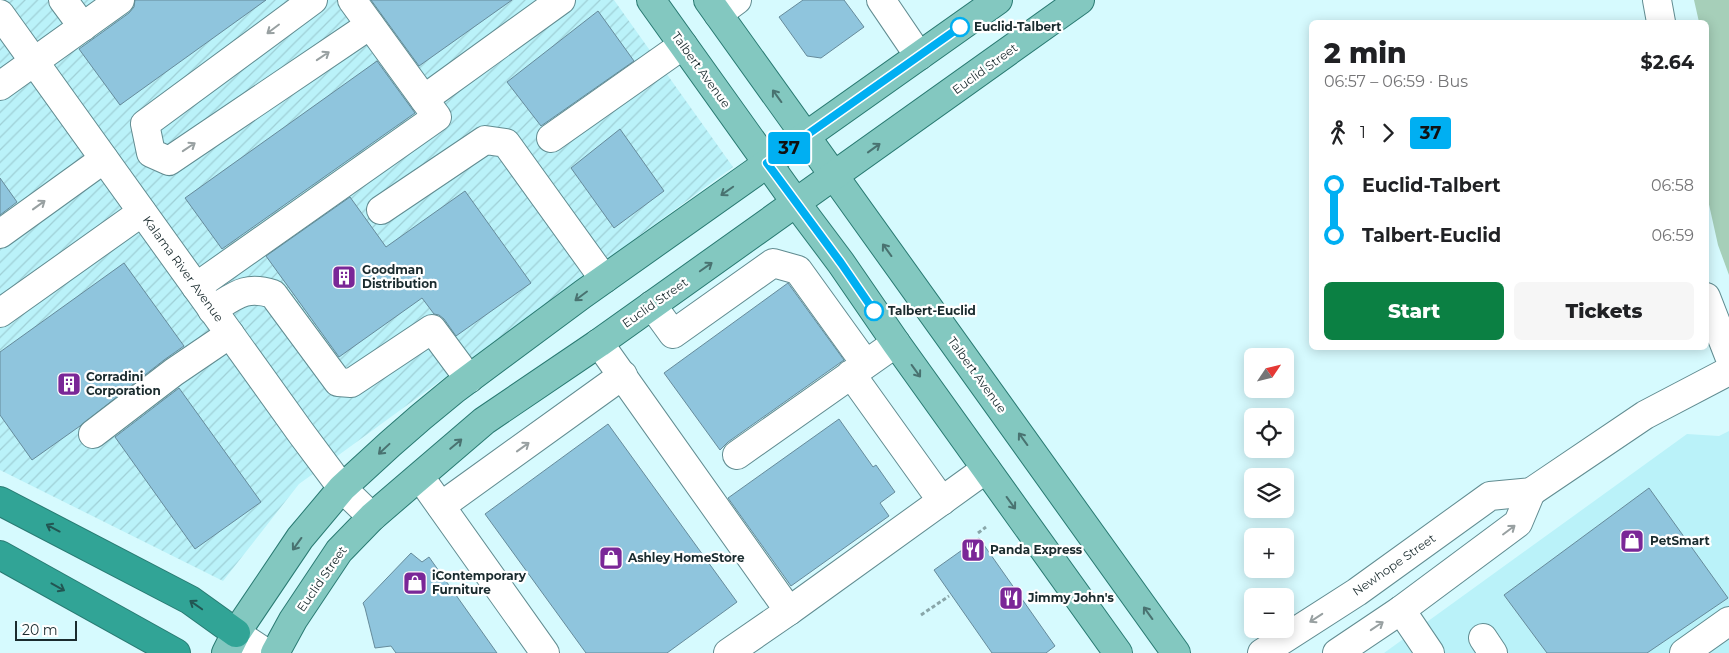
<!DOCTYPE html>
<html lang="en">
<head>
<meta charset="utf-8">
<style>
  :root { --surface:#fff; --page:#f6f6f6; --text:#202124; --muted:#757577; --accent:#0b8043 }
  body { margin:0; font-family:Montserrat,sans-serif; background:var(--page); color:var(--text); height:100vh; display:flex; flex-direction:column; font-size:19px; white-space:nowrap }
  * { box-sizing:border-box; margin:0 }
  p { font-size:16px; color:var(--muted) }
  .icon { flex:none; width:28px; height:28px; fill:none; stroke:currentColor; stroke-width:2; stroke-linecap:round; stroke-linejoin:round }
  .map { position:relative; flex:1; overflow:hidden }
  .side { position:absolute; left:1309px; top:20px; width:400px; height:330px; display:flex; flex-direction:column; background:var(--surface); border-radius:8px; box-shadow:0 2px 12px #0003 }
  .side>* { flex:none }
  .badge { padding:0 10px; border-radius:4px; font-size:18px; line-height:32px }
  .needle { width:32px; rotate:55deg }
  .controls { position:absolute; left:1244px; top:348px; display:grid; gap:10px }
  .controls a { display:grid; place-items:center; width:50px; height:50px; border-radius:8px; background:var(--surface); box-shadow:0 2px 12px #0003; font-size:25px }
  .scale { position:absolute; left:15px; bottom:12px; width:62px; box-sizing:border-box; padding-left:5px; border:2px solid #1a2b2e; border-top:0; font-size:14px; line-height:18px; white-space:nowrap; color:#1a2b2e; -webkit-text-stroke:4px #fff; paint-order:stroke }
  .map>.badge { position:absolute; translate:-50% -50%; box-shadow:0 0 0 2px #fff }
  .legs { display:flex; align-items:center; gap:8px; height:55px; padding:0 15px; font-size:16px }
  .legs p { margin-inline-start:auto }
  .headline { display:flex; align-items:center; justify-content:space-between; height:85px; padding:0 15px }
  h1 { font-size:28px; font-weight:800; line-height:38px }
  .action { display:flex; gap:10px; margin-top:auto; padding:10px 15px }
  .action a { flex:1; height:58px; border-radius:8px; background:var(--accent); color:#fff; font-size:20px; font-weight:800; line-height:58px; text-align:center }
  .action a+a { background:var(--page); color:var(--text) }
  ul { padding:0 15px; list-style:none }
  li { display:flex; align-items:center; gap:18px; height:50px; font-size:19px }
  li i { display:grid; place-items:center; width:8px; height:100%; margin:0 6px; background:currentColor }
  li i::after { content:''; width:12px; height:12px; margin:-6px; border:4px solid; border-radius:50%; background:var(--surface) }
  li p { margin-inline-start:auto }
  li:first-child i { background:linear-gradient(#0000 50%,currentColor 0) }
  li:last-child i { background:linear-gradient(currentColor 50%,#0000 0) }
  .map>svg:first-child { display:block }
</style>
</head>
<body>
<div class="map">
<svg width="1729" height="653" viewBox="0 0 1729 653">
  <defs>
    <pattern id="industrial-furrows" width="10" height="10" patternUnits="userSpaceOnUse" patternTransform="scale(1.25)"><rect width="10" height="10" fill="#baf2f9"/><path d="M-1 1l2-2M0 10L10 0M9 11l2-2" fill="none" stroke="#9fd0d6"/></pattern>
  </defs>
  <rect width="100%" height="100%" fill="#d6fafe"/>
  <path fill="#baf2f9" d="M1729,431V653H1384L1687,434L1719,436Z"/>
  <path fill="url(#industrial-furrows)" d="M0,0H614L733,167L299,484L223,581L0,470Z"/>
  <path fill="#a6cfb9" d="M1694,0H1729V275L1718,245L1706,191V112L1708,109L1706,22H1699Z"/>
  <g fill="#8fc5dd" stroke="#668b9b">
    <path d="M135,0H266L120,105L79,49L129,13L134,7Z"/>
    <path d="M371,0H512L419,66Z"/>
    <path d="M803,0H844L864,27L821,58L807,56L779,17Z"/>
    <path d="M598,11L634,61L541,126L507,82Z"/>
    <path d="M377,61L415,113L222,249L185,198Z"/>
    <path d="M620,129L664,191L614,228L571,168Z"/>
    <path d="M0,178L17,202L0,215Z"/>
    <path d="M465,191L531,283L456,336L444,319L439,315L434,314L422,298L339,357L266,256L350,197L386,247Z"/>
    <path d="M124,263L184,346L164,360L80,426L32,460L0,415V352Z"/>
    <path d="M788,283L844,360L728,442L720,450L664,373Z"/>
    <path d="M179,388L261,502L195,549L115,437Z"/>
    <path d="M839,419L873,467L876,465L895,492L880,503L889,516L791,586L728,498Z"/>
    <path d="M608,424L737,602L667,653H586L485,514Z"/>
    <path d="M1649,488L1728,598L1647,653H1547L1504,595Z"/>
    <path d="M979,538L1055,646L1046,653H992L934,570Z"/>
    <path d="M411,553L422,562L429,557L497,653H396L391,646L375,648L365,608L363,603Z"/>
  </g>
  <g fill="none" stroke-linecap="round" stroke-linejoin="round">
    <g stroke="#618c91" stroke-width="30">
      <g id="minor">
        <path d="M63,0L83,27"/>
        <path d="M313,0L145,124L151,153L169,161L370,25"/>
        <path d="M881,0L919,56"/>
        <path d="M1657,0L1661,22"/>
        <path d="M0,14L301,433L342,488L372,517"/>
        <path d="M718,14L737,0"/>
        <path d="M0,86L120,0"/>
        <path d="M424,99L561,0"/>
        <path d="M551,138L683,45"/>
        <path d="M381,210L485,140L506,143L604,279"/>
        <path d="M0,234L104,159"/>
        <path d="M196,287L437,117L352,0"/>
        <path d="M1706,297L1729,356"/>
        <path d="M652,305L673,334L773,263L798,270L865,363"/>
        <path d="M212,310C235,296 245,285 273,294L338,382L351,383L432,329L469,379"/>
        <path d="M0,313L142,212"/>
        <path d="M599,343L789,611L986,469"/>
        <path d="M851,374L942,501"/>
        <path d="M93,434L174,372L230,334"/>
        <path d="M737,455L896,343"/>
        <path d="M420,477L545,653"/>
        <path d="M441,506L623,375"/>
        <path d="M1401,610L1430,653"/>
        <path d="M236,633L266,653"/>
        <path d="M1483,638L1493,653"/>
        <path d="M728,653L789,611"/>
        <path d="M1262,653L1357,592L1490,496L1531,492L1645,415L1729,371"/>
        <path d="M1337,653L1401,610L1518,523L1531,492"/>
        <path d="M1684,653L1729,621"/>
      </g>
    </g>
    <g stroke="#297a72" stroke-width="30">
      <g id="major">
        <path d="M651,0L796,203L841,263L896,343L1118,653"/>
        <path d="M708,0L1176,653"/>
        <path d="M226,653L236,633L300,538L342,488L390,444L421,417L455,389L583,294L998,0"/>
        <path d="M275,653L293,620L339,551L372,517L484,421L599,343L1080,0"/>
      </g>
    </g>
    <g stroke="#297a72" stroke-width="30">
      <g id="highway">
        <path d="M0,501L190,600L236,633"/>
        <path d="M0,555L176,653"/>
      </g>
    </g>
    <g stroke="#89a6a9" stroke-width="3" stroke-dasharray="4 2.5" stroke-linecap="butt">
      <path d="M978,533L986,527"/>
      <path d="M921,615L949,596"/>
    </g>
    <use href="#minor" stroke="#fff" stroke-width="28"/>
    <use href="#major" stroke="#83c8c0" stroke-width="28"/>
    <use href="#highway" stroke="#31a496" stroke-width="28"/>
  </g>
  <defs><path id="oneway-shaft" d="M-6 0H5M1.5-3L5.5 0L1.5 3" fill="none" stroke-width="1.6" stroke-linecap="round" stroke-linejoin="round" transform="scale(1.25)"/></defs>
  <g stroke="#98a0a1">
    <use href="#oneway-shaft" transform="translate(273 29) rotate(143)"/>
    <use href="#oneway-shaft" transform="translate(323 56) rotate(-34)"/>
    <use href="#oneway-shaft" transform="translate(189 147) rotate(-34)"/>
    <use href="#oneway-shaft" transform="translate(39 205) rotate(-36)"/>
    <use href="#oneway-shaft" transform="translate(523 447) rotate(-36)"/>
    <use href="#oneway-shaft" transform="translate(1509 530) rotate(-37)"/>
    <use href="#oneway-shaft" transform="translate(1316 618) rotate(147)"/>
    <use href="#oneway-shaft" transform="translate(1377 626) rotate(-34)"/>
  </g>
  <g stroke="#497270">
    <use href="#oneway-shaft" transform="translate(777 96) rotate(-126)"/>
    <use href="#oneway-shaft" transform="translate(874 148) rotate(-36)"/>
    <use href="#oneway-shaft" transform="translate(727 191) rotate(145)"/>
    <use href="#oneway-shaft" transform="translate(887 250) rotate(-126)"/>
    <use href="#oneway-shaft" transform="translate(706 267) rotate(-35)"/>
    <use href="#oneway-shaft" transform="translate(581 296) rotate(143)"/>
    <use href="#oneway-shaft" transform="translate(916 371) rotate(54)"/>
    <use href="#oneway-shaft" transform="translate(1023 439) rotate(-126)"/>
    <use href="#oneway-shaft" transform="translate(456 444) rotate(-40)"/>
    <use href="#oneway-shaft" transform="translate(384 449) rotate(137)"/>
    <use href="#oneway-shaft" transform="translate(1011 503) rotate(54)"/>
    <use href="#oneway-shaft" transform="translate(297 544) rotate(126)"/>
    <use href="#oneway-shaft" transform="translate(1148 613) rotate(-126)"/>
  </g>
  <g stroke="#225552">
    <use href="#oneway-shaft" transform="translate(53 528) rotate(-152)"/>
    <use href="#oneway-shaft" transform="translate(58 587) rotate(29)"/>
    <use href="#oneway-shaft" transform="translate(196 605) rotate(-145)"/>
  </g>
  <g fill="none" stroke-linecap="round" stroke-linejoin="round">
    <g stroke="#fff" stroke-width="11">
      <path id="line-1" d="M874,311L841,263L767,163L960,27"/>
    </g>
    <use href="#line-1" stroke="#00aff2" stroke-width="8"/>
  </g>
  <defs>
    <g id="building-square" transform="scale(1.25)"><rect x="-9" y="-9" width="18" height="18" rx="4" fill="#7a2797" stroke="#fff"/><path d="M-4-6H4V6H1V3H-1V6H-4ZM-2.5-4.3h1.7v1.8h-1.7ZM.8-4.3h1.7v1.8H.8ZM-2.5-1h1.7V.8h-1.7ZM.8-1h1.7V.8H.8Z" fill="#fff"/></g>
    <g id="shop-square" transform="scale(1.25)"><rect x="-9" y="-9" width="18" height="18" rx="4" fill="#7a2797" stroke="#fff"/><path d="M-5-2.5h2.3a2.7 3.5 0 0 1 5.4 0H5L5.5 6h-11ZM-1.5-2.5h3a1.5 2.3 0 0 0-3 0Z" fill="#fff"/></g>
    <g id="restaurant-square" transform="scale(1.25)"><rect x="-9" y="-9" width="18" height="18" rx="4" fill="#7a2797" stroke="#fff"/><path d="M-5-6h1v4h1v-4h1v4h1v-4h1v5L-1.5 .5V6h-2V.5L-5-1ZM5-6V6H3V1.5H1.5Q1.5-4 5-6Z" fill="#fff"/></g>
  </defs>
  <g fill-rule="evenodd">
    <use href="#building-square" x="344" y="277"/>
    <use href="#building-square" x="69" y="384"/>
    <use href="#shop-square" x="1632" y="541"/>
    <use href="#restaurant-square" x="973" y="550"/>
    <use href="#shop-square" x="611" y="558"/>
    <use href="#shop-square" x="415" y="583"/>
    <use href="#restaurant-square" x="1011" y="598"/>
  </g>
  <g fill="#fff" stroke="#00aff2" stroke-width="2.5">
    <circle cx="960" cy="27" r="9"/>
    <circle cx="874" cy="311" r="9"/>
  </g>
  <g text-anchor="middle" stroke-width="4.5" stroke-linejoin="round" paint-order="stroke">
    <g font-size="12" font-weight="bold" fill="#1a2b2e" stroke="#fff" text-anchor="start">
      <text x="974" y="31">Euclid-Talbert</text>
      <text x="888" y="315">Talbert-Euclid</text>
    </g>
    <g font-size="12" fill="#1a2b2e" stroke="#fff">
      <text transform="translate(985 69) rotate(-36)" y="4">Euclid Street</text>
      <text transform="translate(701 70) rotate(54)" y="4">Talbert Avenue</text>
      <text transform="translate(183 269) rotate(54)" y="4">Kalama River Avenue</text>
      <text transform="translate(655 303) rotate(-35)" y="4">Euclid Street</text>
      <text transform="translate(977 375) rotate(54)" y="4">Talbert Avenue</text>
      <text transform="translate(1394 565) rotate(-35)" y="4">Newhope Street</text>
      <text transform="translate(322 579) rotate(-55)" y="4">Euclid Street</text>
    </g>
    <g font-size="12" font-weight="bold" fill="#1a2b2e" stroke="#fff" text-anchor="start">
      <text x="362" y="274">Goodman<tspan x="362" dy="14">Distribution</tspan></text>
      <text x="86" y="381">Corradini<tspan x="86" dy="14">Corporation</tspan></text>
      <text x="1650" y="545">PetSmart</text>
      <text x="990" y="554">Panda Express</text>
      <text x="628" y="562">Ashley HomeStore</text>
      <text x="432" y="580">iContemporary<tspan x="432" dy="14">Furniture</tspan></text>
      <text x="1028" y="602">Jimmy John's</text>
    </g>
  </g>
</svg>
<div class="controls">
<a><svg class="needle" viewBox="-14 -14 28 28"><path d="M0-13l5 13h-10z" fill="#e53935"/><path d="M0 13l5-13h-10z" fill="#757577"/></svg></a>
<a><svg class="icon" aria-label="locate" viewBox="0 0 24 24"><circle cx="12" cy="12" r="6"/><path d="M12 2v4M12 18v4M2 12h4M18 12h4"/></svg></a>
<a><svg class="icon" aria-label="layers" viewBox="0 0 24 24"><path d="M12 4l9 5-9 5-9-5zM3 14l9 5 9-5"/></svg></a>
<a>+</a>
<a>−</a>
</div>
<div class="scale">20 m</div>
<b class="badge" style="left:789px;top:148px;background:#00aff2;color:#111">37</b>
<section class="side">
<div class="headline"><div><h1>2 min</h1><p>06:57 – 06:59 · Bus</p></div><b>$2.64</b></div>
<div class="legs"><svg class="icon" aria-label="walk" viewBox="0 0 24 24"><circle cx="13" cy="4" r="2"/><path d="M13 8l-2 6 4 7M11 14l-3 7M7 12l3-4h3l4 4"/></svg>1<svg class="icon" aria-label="forward" viewBox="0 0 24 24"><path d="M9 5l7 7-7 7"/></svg><b class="badge" style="background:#00aff2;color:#111">37</b></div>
<ul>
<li><i style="color:#00aff2"></i><b>Euclid-Talbert</b><p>06:58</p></li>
<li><i style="color:#00aff2"></i><b>Talbert-Euclid</b><p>06:59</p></li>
</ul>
<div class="action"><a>Start</a><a>Tickets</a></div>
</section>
</div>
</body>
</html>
